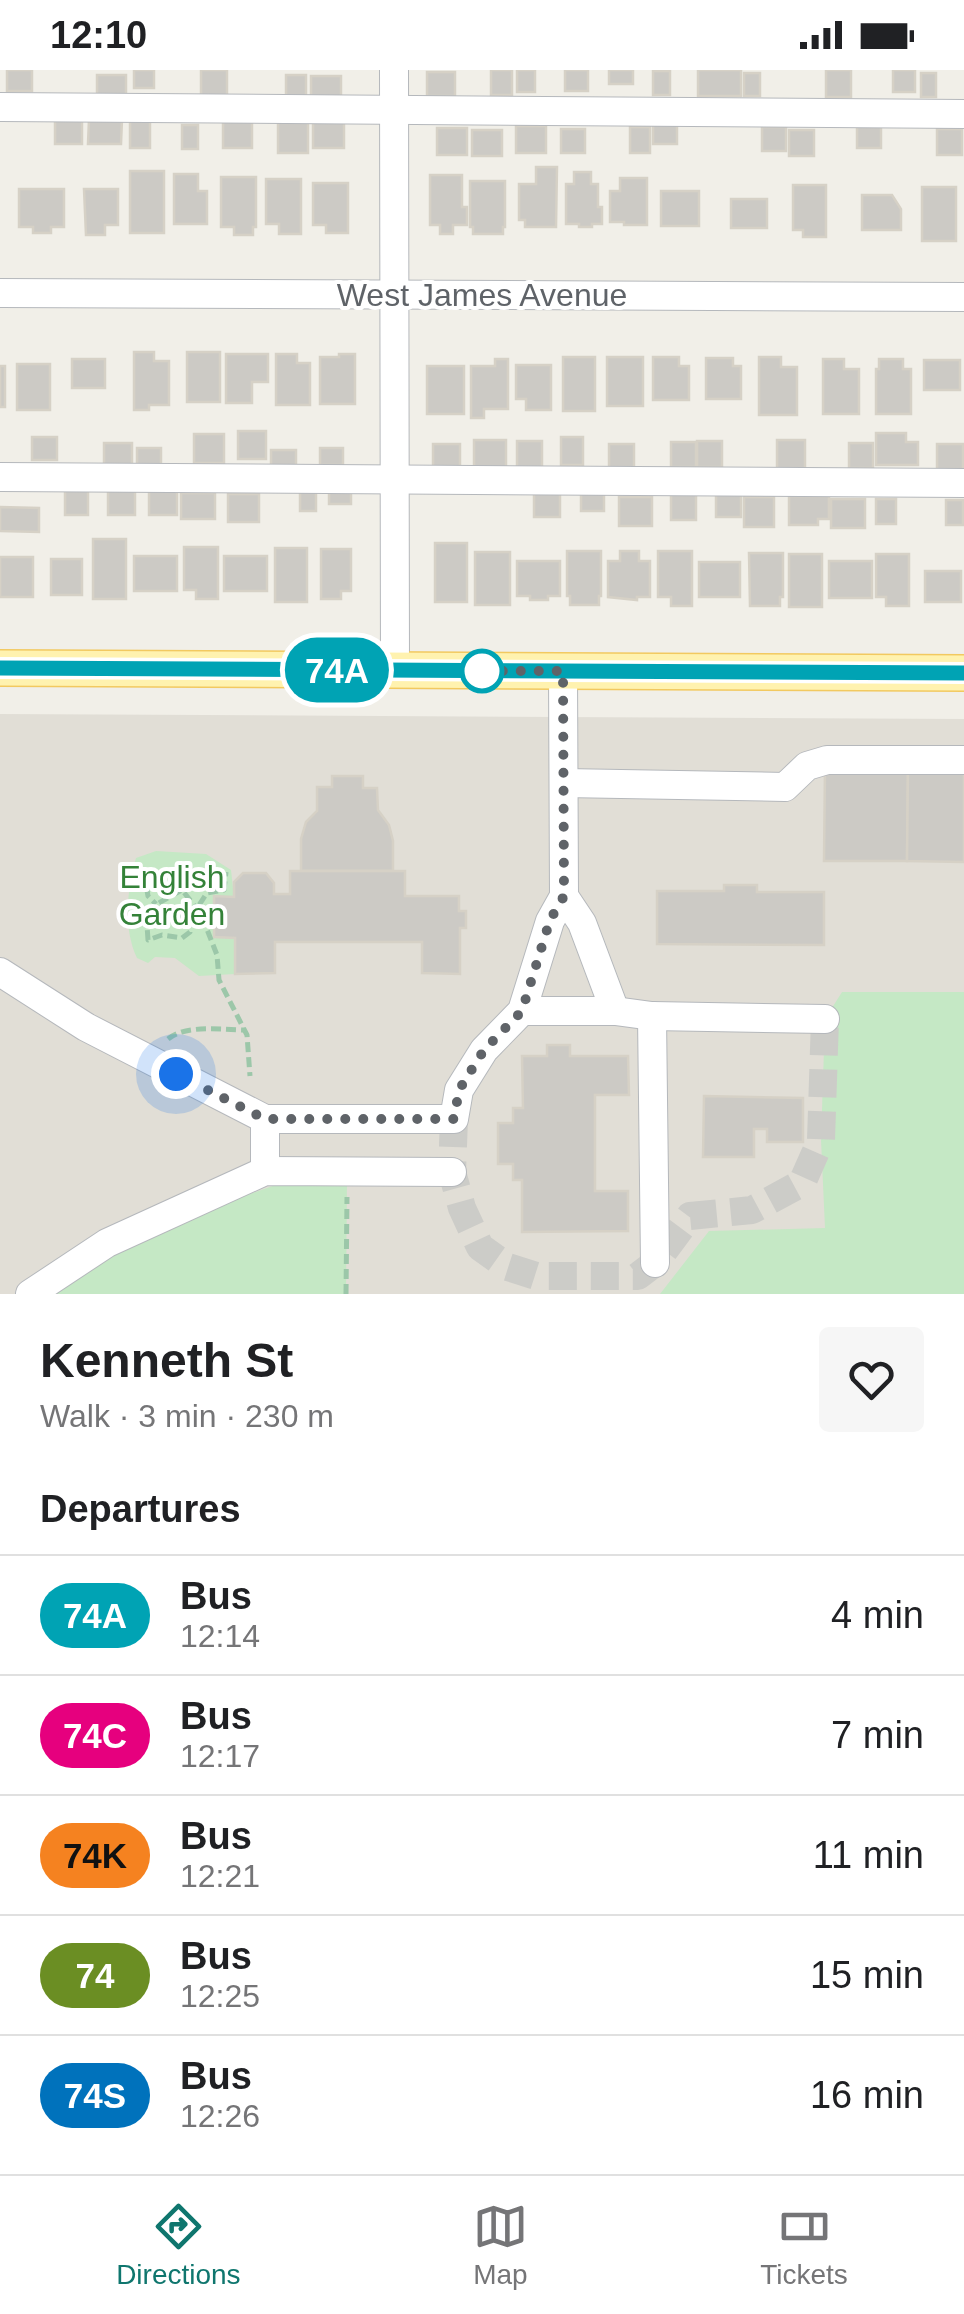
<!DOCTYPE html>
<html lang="en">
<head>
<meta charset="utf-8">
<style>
  :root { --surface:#fff; --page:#f6f6f6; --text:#202124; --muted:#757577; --line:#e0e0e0; --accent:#0f766e }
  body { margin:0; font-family:Helvetica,sans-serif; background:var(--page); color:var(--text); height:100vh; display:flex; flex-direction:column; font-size:38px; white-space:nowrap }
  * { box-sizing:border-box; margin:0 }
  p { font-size:32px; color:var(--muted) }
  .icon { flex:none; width:55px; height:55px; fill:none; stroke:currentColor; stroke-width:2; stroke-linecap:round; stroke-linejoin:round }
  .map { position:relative; height:1224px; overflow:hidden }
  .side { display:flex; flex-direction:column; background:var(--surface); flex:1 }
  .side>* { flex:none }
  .badge { padding:0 20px; border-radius:32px; font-size:35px; line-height:65px }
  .you { position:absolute; width:50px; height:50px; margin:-25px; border:8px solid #fff; border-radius:50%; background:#1a73e8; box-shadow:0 0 0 15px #1a73e833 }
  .map>.badge { position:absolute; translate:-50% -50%; box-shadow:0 0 0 5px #fff }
  h2 { padding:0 40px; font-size:38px; line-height:90px }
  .round { display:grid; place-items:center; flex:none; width:105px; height:105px; border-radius:10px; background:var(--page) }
  .overview { display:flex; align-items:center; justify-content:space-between; height:170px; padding:0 40px }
  h1 { font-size:48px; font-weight:700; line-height:75px }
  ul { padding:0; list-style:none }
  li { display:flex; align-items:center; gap:30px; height:120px; padding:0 40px; border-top:2px solid var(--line) }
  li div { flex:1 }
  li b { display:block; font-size:38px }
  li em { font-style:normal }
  li .badge { min-width:110px; font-weight:700; text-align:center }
  .status { display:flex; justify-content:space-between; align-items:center; height:70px; padding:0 50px; background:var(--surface); direction:ltr }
  .status svg { height:28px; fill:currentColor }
  .tabs { display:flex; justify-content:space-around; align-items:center; height:140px; border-top:2px solid var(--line); background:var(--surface); font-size:28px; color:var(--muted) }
  .tabs a { display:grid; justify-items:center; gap:5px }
  .tabs .on { color:var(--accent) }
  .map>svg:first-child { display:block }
</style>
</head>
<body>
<div class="status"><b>12:10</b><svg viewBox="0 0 49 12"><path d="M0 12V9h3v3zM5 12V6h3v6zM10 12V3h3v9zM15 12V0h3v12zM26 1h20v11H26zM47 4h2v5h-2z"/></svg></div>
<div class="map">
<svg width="964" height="1224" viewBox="0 0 964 1224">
  <rect width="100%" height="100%" fill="#f1efe8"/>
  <path fill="#e1ded6" d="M0,644L964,649V1224H0Z"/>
  <g fill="#c5e8c5">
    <path d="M156,781L206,784L231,800L234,827H214V866L235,868V904L199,906L175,888L155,887L148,893L137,888C123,858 127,820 136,788Z"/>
    <path d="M842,922H964V1224H660L709,1161L825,1158L821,1070L825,949Z"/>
    <path d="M290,1110H347L346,1224H44L138,1163Z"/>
  </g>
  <g fill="#cccac5" stroke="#d6d1c6" stroke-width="2.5">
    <rect x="7" y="0" width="25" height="21"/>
    <rect x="134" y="0" width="20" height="18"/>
    <rect x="201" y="0" width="26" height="28"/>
    <rect x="491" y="0" width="21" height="25"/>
    <rect x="517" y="0" width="18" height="22"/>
    <rect x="565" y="0" width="23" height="21"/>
    <rect x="609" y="0" width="24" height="14"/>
    <rect x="698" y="0" width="43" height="26"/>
    <rect x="826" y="0" width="25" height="27"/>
    <rect x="893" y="0" width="22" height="22"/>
    <rect x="653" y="1" width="17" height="24"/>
    <rect x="427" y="2" width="28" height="24"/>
    <rect x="744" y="3" width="16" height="23"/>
    <rect x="921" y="3" width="15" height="24"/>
    <rect x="97" y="5" width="29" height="21"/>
    <rect x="286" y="5" width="20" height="21"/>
    <rect x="311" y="6" width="30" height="21"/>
    <rect x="55" y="49" width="27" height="25"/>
    <path d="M89,49H122L121,74H88Z"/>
    <rect x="653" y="50" width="24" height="24"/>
    <rect x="130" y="51" width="20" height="27"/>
    <rect x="223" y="51" width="29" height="27"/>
    <rect x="278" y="51" width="30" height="32"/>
    <rect x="313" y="51" width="31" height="27"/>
    <rect x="857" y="52" width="24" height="26"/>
    <rect x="182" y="55" width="16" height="24"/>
    <rect x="516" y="56" width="30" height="27"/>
    <rect x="630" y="57" width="20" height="26"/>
    <rect x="762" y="57" width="24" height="24"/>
    <rect x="437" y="58" width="30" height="27"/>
    <rect x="561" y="59" width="24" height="24"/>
    <rect x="937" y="59" width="25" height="26"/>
    <rect x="472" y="60" width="30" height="26"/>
    <rect x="789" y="60" width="25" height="26"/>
    <path d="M536,97H557L556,157H525V150H519V114H536Z"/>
    <rect x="130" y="101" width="34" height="62"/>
    <path d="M574,102H591V114H598V137H602V154H592V157H579V154H566V114H574Z"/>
    <path d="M174,104H198V121H207V154H174Z"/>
    <path d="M430,105H462V137H467V155H453V164H440V155H430Z"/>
    <path d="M221,107H256V157H253V165H234V157H221Z"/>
    <path d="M620,108H647V155H624V152H610V121H620Z"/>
    <path d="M266,109H301V164H279V154H266Z"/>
    <path d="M470,111H505V157H503V164H473V157H470Z"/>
    <path d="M313,113H348V163H326V155H313Z"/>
    <path d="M793,115H826V167H803V160H793Z"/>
    <rect x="922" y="117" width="34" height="54"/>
    <path d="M19,119H64V157H51V163H33V157H19Z"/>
    <path d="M84,119H118V155H105V165H86Z"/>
    <rect x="661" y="121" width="38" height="35"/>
    <path d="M862,125H892L901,139V160H862Z"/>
    <rect x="731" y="129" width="36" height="29"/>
    <path d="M134,282H154V291H169V335H149V340H134Z"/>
    <rect x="187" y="282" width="33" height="50"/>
    <path d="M226,284H268V312H252V333H226Z"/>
    <path d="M276,284H297V293H310V335H276Z"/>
    <path d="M339,284H355V334H320V287H339Z"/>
    <rect x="563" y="287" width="32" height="54"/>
    <rect x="607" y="287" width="36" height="49"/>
    <path d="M653,287H679V296H689V330H653Z"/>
    <path d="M759,287H781V297H797V345H759Z"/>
    <path d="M706,288H733V296H741V329H706Z"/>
    <rect x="72" y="289" width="33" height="29"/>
    <path d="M495,289H508V339H484V348H471V296H495Z"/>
    <path d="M823,289H844V299H859V344H823Z"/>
    <path d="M879,289H903V299H911V344H876V299H879Z"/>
    <rect x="924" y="290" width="36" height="30"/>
    <rect x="17" y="294" width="33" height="46"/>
    <path d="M516,295H551V340H526V329H516Z"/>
    <rect x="0" y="296" width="5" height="41"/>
    <rect x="427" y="296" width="37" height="48"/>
    <rect x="238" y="361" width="28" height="28"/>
    <path d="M876,363H906V372H918V395H876Z"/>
    <rect x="194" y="364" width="30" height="29"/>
    <rect x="32" y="367" width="25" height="23"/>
    <rect x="561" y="367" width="22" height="28"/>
    <rect x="474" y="370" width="32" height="27"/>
    <rect x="777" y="370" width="28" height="29"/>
    <rect x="517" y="371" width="25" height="29"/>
    <rect x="697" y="371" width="25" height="26"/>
    <rect x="671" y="372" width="25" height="25"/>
    <rect x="104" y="373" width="28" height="22"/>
    <rect x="849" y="373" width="24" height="25"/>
    <rect x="433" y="374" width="27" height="25"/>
    <rect x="609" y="374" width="25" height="24"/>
    <rect x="937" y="374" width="26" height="26"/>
    <rect x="137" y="378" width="24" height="17"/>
    <rect x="320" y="378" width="23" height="17"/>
    <rect x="271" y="380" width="25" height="16"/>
    <rect x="65" y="414" width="23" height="31"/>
    <rect x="108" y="417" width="27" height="28"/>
    <rect x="300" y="418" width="16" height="23"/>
    <rect x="149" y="419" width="28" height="26"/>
    <rect x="329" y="419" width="22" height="15"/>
    <rect x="581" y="420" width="23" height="21"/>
    <rect x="181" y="423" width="34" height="26"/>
    <rect x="534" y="423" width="26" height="24"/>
    <rect x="671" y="423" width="25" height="27"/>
    <rect x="228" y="424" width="31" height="28"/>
    <rect x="716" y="424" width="25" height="23"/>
    <path d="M789,426H829V449H818V455H789Z"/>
    <rect x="619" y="427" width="33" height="29"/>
    <rect x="744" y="427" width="30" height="30"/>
    <rect x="831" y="429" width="34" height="29"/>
    <rect x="876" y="429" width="20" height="25"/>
    <rect x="946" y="430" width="17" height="25"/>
    <path d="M0,437L39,438V462L0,461Z"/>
    <rect x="93" y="469" width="33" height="60"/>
    <rect x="435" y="473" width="32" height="59"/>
    <path d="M184,477H218V529H196V520H184Z"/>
    <rect x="275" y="478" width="32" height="54"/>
    <path d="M321,479H351V521H341V529H321Z"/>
    <path d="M567,481H601V526H599V535H570V526H567Z"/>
    <path d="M620,481H639V491H650V527H637V530L608,527V491H620Z"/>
    <path d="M658,481H692V536H671V527H658Z"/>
    <rect x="475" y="482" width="35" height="53"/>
    <path d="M749,483H783V527H780V536H750Z"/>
    <rect x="789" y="484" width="33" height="53"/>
    <path d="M876,484H909V536H886V527H876Z"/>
    <rect x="134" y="486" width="43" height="35"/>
    <rect x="224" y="486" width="43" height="35"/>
    <rect x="0" y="487" width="33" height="40"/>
    <rect x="51" y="489" width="31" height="36"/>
    <path d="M517,491H560V526H548V530H530V526H517Z"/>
    <rect x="829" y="491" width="43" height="37"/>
    <rect x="699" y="492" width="41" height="35"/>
    <rect x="925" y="501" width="36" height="31"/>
    <path d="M825,697H908L907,791H824Z"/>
    <path d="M908,697L964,698V792L907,791Z"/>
    <path d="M332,706H363V718H377L378,740L389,755L393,771V801H301V769L306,752L317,741V717H332Z"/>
    <path d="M290,801H405V826H459V841H466V858H460V904L422,903V872H275V903L235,904V868L214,867V826L234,827V812L243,803H266L274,813V824H290Z"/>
    <path d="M724,815H757V822H824V875L657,874V821H724Z"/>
    <path d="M547,975H570V986H628L629,1025H595V1121H628V1161L522,1162V1110H513V1094H498V1053H513V1038H523L522,986H547Z"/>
    <path d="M704,1026L803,1028V1072H767V1059H754V1087H703Z"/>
  </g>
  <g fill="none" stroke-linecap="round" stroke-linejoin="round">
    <path stroke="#ccccc8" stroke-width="28" stroke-dasharray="28 14" stroke-linecap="butt" d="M454,1049L452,1102L462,1138L480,1177L508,1197L536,1206H638L655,1193L690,1146L752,1140L802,1113L821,1070L825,949"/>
    <g stroke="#b5b8bc" stroke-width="30">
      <g id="minor">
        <path d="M394,0L395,600"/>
        <path d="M0,37L964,44"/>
        <path d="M0,223L964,227"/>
        <path d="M0,407L964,413"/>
        <path d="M564,713L785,717L807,696L827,690H964"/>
        <path d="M564,826L582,853L615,941"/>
        <path d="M0,902L86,957L265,1049H454L459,1020L484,980L522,941L550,851L564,826L563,601"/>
        <path d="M522,941H615L652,946L825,949"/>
        <path d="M652,946L655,1193"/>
        <path d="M265,1049V1101"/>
        <path d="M30,1224L107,1173L265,1101L452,1102"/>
      </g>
    </g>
    <g stroke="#f2c960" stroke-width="38">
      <path id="major" d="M0,598L964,603"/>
    </g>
    <g stroke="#9cc7a9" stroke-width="5" stroke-dasharray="10 5" stroke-linecap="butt">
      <path d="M144,803L148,826L156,834"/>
      <path d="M146,845L191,847L190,862L182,868L162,865L148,870L146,840L182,820L201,844L217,885L219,910L247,965L250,1006"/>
      <path d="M191,847L207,823L224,820L226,802"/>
      <path d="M202,848L214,847"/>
      <path d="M168,969C186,954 222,960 245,960"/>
      <path d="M346,1224L347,1127"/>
    </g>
    <use href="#minor" stroke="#fff" stroke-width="28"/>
    <use href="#major" stroke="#fff2af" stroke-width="35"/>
  </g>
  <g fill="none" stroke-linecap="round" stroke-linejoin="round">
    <g stroke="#fff" stroke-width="22">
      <path id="line" d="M0,598L964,603"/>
    </g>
    <use href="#line" stroke="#00a3b4" stroke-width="15"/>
    <path stroke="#5f6368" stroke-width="10" stroke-dasharray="0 18" d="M176,1004L265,1049H454L459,1020L484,980L522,941L550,850L564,826L563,601H482"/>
  </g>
  <circle fill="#fff" stroke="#00a3b4" stroke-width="5" cx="482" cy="601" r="20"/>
  <g text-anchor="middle" stroke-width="8" stroke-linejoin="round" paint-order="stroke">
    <g font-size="32" fill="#5f6368" stroke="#fff">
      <text x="482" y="236">West James Avenue</text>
    </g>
    <g font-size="32" fill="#348238" stroke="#fff">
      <text x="172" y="818">English<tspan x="172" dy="37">Garden</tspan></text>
    </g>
  </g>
</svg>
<div class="you" style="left:176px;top:1004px"></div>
<b class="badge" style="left:337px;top:600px;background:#00a3b4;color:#fff">74A</b>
</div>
<section class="side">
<div class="overview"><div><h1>Kenneth St</h1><p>Walk · 3 min · 230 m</p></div><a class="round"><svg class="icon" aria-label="heart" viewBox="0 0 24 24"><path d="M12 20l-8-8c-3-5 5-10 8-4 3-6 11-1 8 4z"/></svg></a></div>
<h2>Departures</h2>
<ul>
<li><span class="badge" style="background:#00a3b4;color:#fff">74A</span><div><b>Bus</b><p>12:14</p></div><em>4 min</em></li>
<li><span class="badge" style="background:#e6007e;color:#fff">74C</span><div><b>Bus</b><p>12:17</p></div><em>7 min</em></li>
<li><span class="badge" style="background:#f58220;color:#111">74K</span><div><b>Bus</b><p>12:21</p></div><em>11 min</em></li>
<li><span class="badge" style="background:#6b8e23;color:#fff">74</span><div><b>Bus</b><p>12:25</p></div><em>15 min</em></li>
<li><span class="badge" style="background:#0072bc;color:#fff">74S</span><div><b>Bus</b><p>12:26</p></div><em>16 min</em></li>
</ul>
</section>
<nav class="tabs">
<a class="on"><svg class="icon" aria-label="directions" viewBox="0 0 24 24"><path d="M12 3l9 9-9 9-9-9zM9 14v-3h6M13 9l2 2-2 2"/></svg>Directions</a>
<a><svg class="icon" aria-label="map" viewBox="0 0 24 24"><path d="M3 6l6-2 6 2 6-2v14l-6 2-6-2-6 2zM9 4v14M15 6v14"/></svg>Map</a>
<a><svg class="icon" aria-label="tickets" viewBox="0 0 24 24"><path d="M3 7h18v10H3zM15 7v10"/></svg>Tickets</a>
</nav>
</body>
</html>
